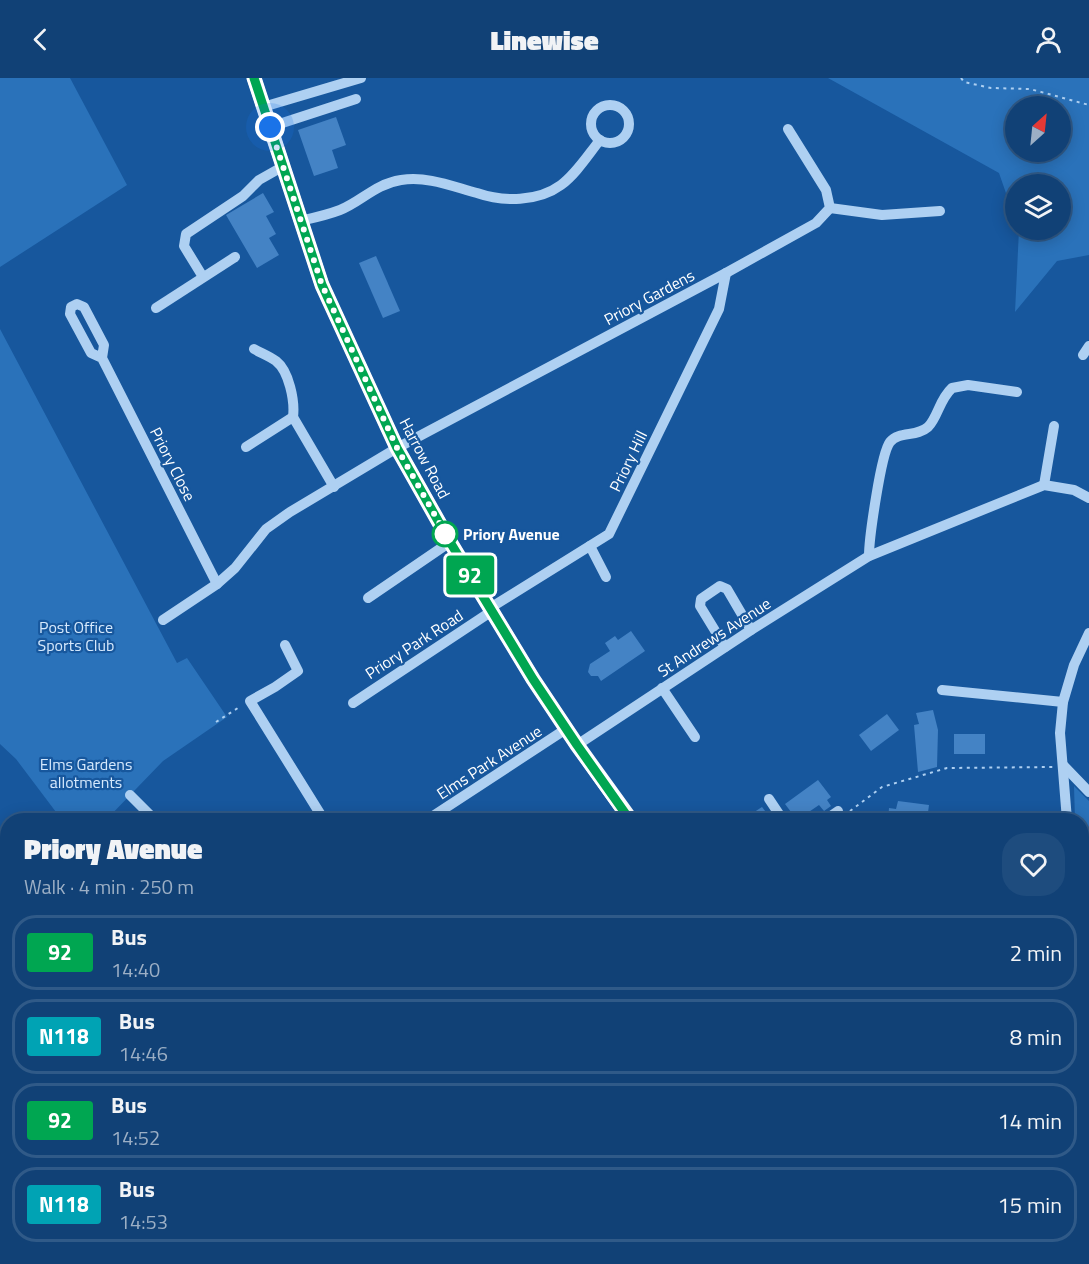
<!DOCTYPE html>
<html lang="en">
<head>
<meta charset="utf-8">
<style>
  :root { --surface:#114176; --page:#1e4c7e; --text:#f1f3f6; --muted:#9cafc5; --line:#305a88 }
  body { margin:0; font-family:"Titillium Web",sans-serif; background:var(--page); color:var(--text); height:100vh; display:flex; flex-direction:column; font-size:22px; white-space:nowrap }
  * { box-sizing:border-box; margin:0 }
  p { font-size:20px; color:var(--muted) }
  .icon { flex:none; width:33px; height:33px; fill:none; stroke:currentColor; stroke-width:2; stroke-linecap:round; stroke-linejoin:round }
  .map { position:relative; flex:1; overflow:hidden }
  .side { position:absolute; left:0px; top:735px; width:1089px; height:452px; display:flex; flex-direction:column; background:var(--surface); border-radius:24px 24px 0 0; box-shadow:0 3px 15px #0003,0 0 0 2px var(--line) }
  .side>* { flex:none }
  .badge { padding:0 12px; border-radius:4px; font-size:21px; line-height:39px }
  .needle { width:39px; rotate:27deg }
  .tools { position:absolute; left:1005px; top:18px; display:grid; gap:12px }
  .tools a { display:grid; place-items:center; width:66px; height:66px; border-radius:50%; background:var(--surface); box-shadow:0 3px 15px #0003,0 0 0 2px var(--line); font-size:30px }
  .you { position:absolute; width:30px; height:30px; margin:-15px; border:4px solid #fff; border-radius:50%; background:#1a73e8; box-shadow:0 0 0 9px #1a73e833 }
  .map>.badge { position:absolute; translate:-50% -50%; box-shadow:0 0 0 3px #fff }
  .round { display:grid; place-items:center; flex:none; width:63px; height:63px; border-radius:24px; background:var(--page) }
  .summary { display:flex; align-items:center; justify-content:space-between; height:102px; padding:0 24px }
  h1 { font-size:28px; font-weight:800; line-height:45px }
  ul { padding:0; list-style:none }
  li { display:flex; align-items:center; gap:18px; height:75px; margin:0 12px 9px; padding:0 12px; border:3px solid var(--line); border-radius:24px }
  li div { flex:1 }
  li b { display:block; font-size:22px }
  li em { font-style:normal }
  li .badge { min-width:66px; font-weight:700; text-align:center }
  header { display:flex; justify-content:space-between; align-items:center; height:78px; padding:0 24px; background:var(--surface); font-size:27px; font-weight:800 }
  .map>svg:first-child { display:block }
</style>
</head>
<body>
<header><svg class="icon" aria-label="back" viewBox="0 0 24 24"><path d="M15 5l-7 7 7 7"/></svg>Linewise<svg class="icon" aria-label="person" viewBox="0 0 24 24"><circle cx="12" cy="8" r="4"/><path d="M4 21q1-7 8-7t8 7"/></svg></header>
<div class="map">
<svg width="1089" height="1186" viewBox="0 0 1089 1186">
  <rect width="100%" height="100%" fill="#17579d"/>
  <g fill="#2a72ba" fill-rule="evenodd">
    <path d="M0,0H70L127,107L0,189Z"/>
    <path d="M828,0H1089V177L1057,183L1015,234L1019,152H1060V106H1016L1015,141L999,95ZM1060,28V74H1016V28Z"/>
    <path d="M0,251L177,585L187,580L227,639L163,683L106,742H62L16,681L0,666Z"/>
    <path d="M1074,708L1089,723V815L1082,821V742H1075Z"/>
  </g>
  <g fill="#4483c5">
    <path d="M336,39L346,67L332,72L338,90L314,98L298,52Z"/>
    <path d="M263,115L274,134L266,138L276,156L269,160L279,177L257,190L226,137Z"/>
    <path d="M376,178L400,233L383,240L359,185Z"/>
    <path d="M631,553L645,573L601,603L598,598H591L588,594L590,586L610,573L605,565L615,558L618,562Z"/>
    <path d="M933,632L938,652L937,689L918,694L914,647L919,646L916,635Z"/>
    <path d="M887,636L899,652L871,673L859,657Z"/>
    <rect x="954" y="656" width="31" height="20"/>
    <path d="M818,702L831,719L827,722L831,728L824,733L819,727L797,742L785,726Z"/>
    <path d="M898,723L929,727L927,742H888L889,730L896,731Z"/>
    <path d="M762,729L772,742H742Z"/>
  </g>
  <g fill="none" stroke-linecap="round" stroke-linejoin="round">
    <g stroke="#aed0f2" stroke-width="2" stroke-dasharray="3 4.5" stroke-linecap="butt">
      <path d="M961,0L964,4L991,10L1030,11L1089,27"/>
      <path d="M216,644L241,628"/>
      <path d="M850,733L882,709L947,690L1053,689"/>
    </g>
    <g stroke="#aed0f2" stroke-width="10">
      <circle cx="610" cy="46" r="19"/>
      <path d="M263,29L361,0"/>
      <path d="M270,49L356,21"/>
      <path d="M830,130L882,137L940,133"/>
      <path d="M300,143C313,140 327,137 340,132C362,123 375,106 401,102C428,98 451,108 477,115C503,124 538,124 561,107C576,96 588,77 600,62"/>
      <path d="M203,199L184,168L186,156L243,118L259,102L282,89"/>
      <path d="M156,230L235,179"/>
      <path d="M254,271C261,275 269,278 276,283C289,293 295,323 293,339"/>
      <path d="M1083,277L1089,268"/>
      <path d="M102,280L104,267L84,229L77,226L71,229L70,236L91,275L102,280L217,506"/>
      <path d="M246,369L293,339L334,409"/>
      <path d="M1044,407L1054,348"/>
      <path d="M590,468L606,499"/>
      <path d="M869,478C869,461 881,375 890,364C899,353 917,359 928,349C938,339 939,322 952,310L968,307L1017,314"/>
      <path d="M368,520L450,464"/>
      <path d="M490,530L609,456L719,231L726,195"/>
      <path d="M163,542L217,506L235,490L266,451L290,434L397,370L726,195L816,145L830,130L826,112L788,51"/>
      <path d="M285,567L298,593L275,609L250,623L324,742"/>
      <path d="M725,569L700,528L701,521L720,508L727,511L751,552"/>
      <path d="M662,610L695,659"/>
      <path d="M942,612L1063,624"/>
      <path d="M353,625L492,533"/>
      <path d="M577,667L751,552L869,478L1044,407L1074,412L1089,420"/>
      <path d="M1063,687L1089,714"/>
      <path d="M130,717L155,742"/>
      <path d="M769,721L783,742"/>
      <path d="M427,742L566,651"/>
      <path d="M825,742L838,733"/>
      <path d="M1067,742L1060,655L1063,624L1074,587L1089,555"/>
      <path d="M1082,831L1089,825"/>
      <path d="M0,970L8,979"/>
      <path d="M1082,992L1089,999"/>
      <path d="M157,1179L162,1186"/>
      <path d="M256,1179L259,1186"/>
      <path d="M561,1179L568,1186"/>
      <path d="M217,1186L226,1179"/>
      <path d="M730,1186L739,1179"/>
      <path d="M912,1186L918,1179"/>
    </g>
    <g stroke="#fafcff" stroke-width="15">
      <path d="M254,0L322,207L397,370L450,464L533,601L577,667L631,742"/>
      <path d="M950,1179L956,1186"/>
    </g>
    <g stroke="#fff" stroke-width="4" stroke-dasharray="10 4.5" stroke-linecap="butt">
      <path d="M0,783L8,792"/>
      <path d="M0,1104L8,1113"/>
      <path d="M54,1179L59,1186"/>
      <path d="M361,1179L367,1186"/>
      <path d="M375,1179L381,1186"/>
    </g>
  </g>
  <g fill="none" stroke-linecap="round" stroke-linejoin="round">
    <g stroke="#fff" stroke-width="14">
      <path id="line" d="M254,0L322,207L397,370L450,464L533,601L577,667L630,742"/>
    </g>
    <use href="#line" stroke="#00a651" stroke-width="9"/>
    <path stroke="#fff" stroke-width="6" stroke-dasharray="0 10.8" d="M270,49L322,207L397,370L450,464L445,456"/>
  </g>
  <circle fill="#fff" stroke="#00a651" stroke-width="3" cx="445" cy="456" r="12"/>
  <g text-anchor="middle" stroke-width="4.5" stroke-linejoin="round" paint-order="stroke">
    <g font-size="16" fill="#fff" stroke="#17579d">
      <text transform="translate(649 219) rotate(-28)" y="6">Priory Gardens</text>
      <text transform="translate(425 380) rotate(62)" y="6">Harrow Road</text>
      <text transform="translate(628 383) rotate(-64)" y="6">Priory Hill</text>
      <text transform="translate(173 386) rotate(63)" y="6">Priory Close</text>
      <text transform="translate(714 559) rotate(-33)" y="6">St Andrews Avenue</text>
      <text transform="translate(414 566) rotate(-33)" y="6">Priory Park Road</text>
      <text transform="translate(489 684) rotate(-33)" y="6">Elms Park Avenue</text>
    </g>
    <g font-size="16" font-weight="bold" fill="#fff" stroke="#17579d" text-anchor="start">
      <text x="463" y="462">Priory Avenue</text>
    </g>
    <g font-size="16" fill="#d6e9fd" stroke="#17579d">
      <text x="76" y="555">Post Office<tspan x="76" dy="18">Sports Club</tspan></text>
      <text x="86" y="692">Elms Gardens<tspan x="86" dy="18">allotments</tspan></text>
    </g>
  </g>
</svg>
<div class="tools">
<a><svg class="needle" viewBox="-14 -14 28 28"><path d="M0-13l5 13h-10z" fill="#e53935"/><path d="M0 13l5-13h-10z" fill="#9cafc5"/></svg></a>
<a><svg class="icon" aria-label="layers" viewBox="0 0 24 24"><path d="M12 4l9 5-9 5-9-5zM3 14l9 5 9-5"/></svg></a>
</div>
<div class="you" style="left:270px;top:49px"></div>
<b class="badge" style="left:470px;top:497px;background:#00a651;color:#fff">92</b>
<section class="side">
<div class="summary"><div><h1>Priory Avenue</h1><p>Walk · 4 min · 250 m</p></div><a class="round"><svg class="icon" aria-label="heart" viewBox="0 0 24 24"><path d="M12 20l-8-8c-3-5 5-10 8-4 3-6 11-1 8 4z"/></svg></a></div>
<ul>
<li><span class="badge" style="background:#00a651;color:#fff">92</span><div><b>Bus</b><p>14:40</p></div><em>2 min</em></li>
<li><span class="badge" style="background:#00a3b4;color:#fff">N118</span><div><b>Bus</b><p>14:46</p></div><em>8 min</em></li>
<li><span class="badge" style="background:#00a651;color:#fff">92</span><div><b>Bus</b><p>14:52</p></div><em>14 min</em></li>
<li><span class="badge" style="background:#00a3b4;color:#fff">N118</span><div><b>Bus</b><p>14:53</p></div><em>15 min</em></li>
</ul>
</section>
</div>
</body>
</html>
